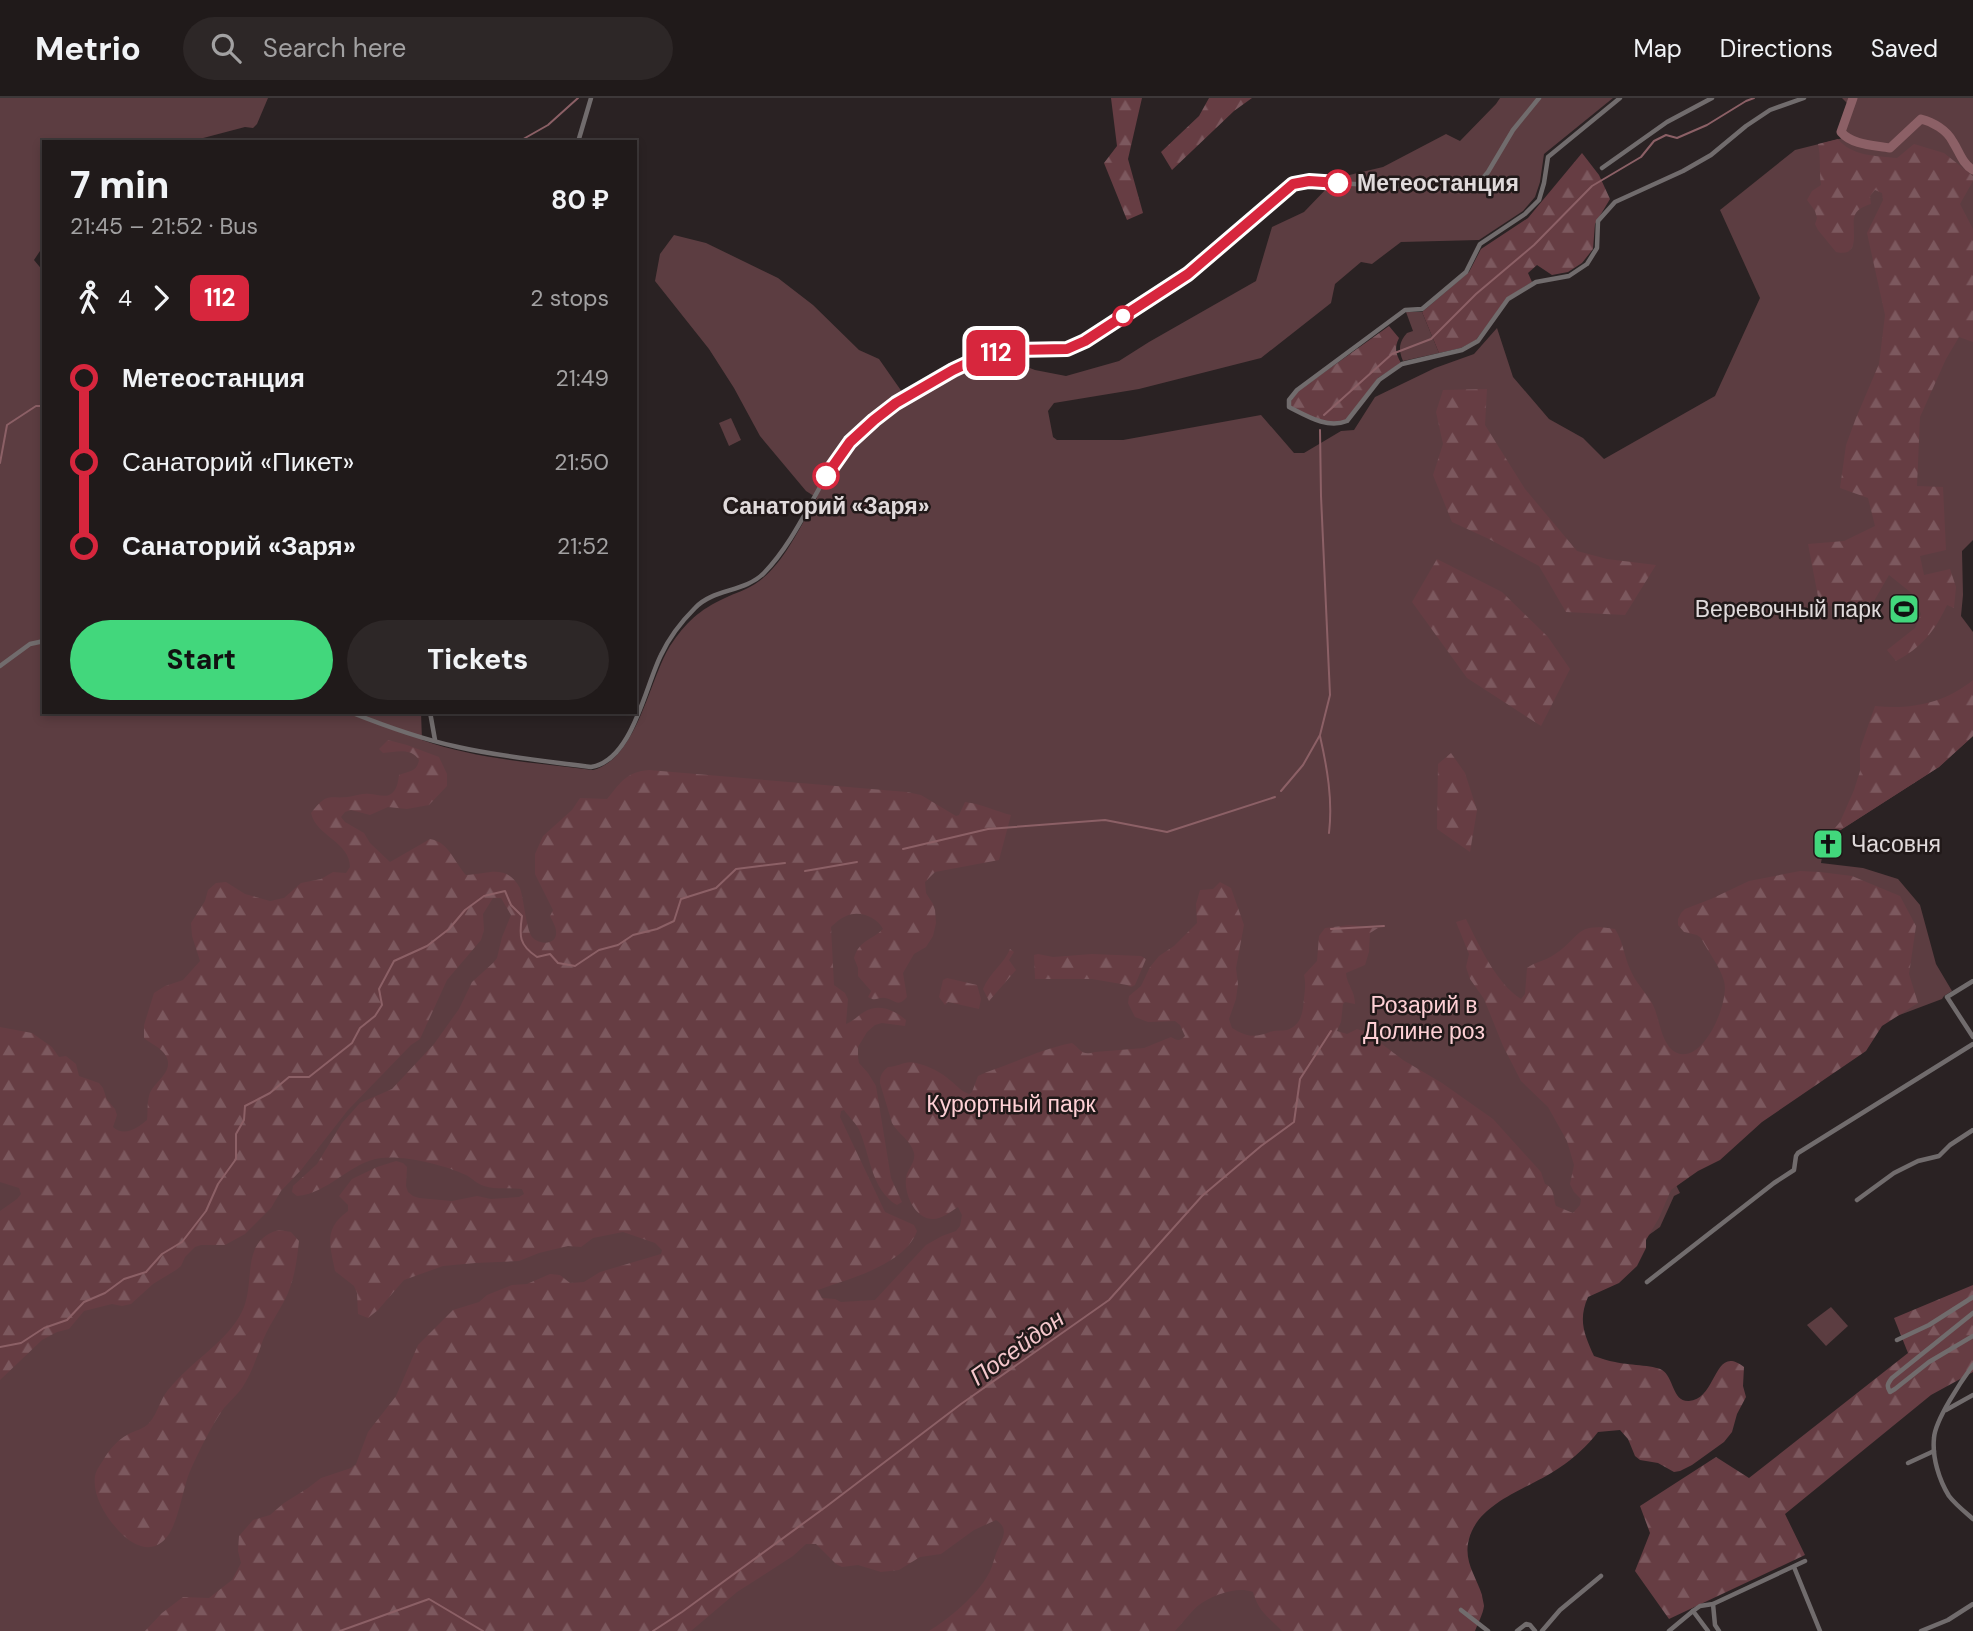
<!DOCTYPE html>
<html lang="en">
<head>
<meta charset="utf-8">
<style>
  :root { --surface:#201a1a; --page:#2d2727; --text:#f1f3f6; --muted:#a2a1a2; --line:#3d3839; --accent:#42d77c }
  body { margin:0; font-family:"DM Sans",sans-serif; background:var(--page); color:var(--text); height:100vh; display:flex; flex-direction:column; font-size:26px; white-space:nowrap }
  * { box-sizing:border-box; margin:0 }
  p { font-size:23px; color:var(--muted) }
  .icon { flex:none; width:38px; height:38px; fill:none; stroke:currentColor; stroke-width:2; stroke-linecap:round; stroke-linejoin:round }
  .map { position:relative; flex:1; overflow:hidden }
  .details { position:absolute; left:42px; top:42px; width:595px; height:574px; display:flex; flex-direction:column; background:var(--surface); border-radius:0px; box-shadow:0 4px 10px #0003,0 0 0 2px var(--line) }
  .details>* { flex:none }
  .badge { padding:0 14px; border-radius:10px; font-size:24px; line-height:46px }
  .map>.badge { position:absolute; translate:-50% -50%; box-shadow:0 0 0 4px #fff }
  .legs { display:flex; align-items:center; gap:10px; height:77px; padding:0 28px; font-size:23px }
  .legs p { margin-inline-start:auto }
  .headline { display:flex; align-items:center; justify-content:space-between; height:119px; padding:0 28px }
  h1 { font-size:38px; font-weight:800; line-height:52px }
  .cta { display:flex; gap:14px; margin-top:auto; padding:14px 28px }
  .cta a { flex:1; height:80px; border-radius:42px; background:var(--accent); color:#111; font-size:28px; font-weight:800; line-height:80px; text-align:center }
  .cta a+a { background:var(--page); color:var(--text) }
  ul { padding:0 28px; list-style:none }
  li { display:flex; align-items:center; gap:24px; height:84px; font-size:26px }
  li i { display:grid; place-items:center; width:10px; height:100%; margin:0 9px; background:currentColor }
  li i::after { content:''; width:18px; height:18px; margin:-9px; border:5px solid; border-radius:50%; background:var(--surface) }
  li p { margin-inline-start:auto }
  li:first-child i { background:linear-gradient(#0000 50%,currentColor 0) }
  li:last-child i { background:linear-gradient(currentColor 50%,#0000 0) }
  header { display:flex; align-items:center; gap:42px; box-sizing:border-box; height:98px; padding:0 35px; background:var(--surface); border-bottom:2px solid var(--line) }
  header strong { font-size:33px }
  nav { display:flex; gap:38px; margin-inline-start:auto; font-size:24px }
  .search { width:490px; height:63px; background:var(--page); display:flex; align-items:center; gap:18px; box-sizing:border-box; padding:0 24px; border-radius:38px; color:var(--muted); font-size:26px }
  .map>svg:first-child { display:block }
</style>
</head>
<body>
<header>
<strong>Metrio</strong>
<div class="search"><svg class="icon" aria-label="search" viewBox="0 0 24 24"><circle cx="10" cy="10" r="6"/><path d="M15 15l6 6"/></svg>Search here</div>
<nav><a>Map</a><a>Directions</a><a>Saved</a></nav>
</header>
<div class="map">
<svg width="1973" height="1533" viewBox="0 0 1973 1533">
  <defs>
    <pattern id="forest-firs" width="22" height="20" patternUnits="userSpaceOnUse" patternTransform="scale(1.75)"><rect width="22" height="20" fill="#663d43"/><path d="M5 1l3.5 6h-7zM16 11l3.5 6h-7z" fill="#7c585e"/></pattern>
  </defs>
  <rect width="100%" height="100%" fill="#2a2223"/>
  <g fill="#5c3d41">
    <path d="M0,0H268L257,26L253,30L245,29L188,44H44V151L40,153L34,162L44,174V614H421L422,642C476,661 536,665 593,672C637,661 649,582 670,548C686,524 699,512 725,500C735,495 746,492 755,486C784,467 800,428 817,400L806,393L760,338L734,290L709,251L655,183L660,156L674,137L706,145L778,180L813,207L859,252L879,261L907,301L950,280L965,269L989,259L1014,264L1035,272L1066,278L1119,263L1149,244L1256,183L1272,129L1304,114L1329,88L1345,78L1383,69L1446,36L1460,43L1496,6L1500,0H1613L1544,56L1540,84L1535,99L1523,113L1479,142L1401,144L1372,166L1361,164L1335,186L1331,205L1261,260L1139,291L1054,305L1048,313L1053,339L1057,342H1123L1261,317L1294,355H1304L1341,333L1354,332L1375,299L1435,270L1474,256L1497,230L1513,279L1549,321L1583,340L1604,361L1715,298L1760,200L1720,112L1795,52L1843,40L1852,10L1842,0H1973V442L1962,453L1963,497L1961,518L1973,534V638L1939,669L1825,742L1821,765L1863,770L1898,781L1920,807L1936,866L1952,893L1944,898L1942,901L1865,930L1672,1079L1680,1095L1674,1098L1660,1129L1590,1179L1406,1533H0Z"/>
    <path d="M1406,214H1422L1439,255L1403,263C1398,251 1399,244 1407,235L1413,233Z"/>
    <path d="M731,320L741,342L729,348L719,325Z"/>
    <path d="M1831,1209L1848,1228L1826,1248L1807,1227Z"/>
  </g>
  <g fill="url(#forest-firs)">
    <path d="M1111,0H1142L1128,61L1143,115L1127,122L1104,65L1117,48Z"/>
    <path d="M1209,0H1252L1234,13L1172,72L1161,54L1199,18Z"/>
    <path d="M1838,41C1851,58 1877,58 1897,60L1914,46L1944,55L1973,78V83L1960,106L1973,131V244L1959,239L1946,261L1920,319L1917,388L1943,389L1946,452L1920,458L1924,477L1950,471L1956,489L1954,510L1947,507C1935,533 1921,550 1896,563L1887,552L1915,530L1921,516L1914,497L1889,477L1874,503L1820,509L1808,446L1844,443L1875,428L1868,400L1840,390L1846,347L1856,320L1879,266L1885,217L1867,135L1883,102L1882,95L1875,92L1870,98L1871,106C1864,108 1855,112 1854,120C1852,133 1861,160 1836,154L1818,132L1815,126L1817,120L1815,113L1807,102L1812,93L1821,87C1819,74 1821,57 1818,46Z"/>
    <path d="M1582,55L1599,77L1610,101L1595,126L1593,151L1582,165L1568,174L1552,177L1537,167L1528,175L1532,184L1507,200L1476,242L1461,250L1439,255L1422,214L1469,174L1481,151L1528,120Z"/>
    <path d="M1389,228L1399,240C1394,250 1396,256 1401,265L1378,280L1346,322C1328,330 1307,316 1290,309L1291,303L1298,293Z"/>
    <path d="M1487,291L1485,327L1525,391L1577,453L1607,461L1656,467L1625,517L1566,514L1539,468L1489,441L1452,424L1433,377L1443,346L1436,314L1443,292Z"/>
    <path d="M1437,461L1502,494L1548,539L1570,571L1541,628L1467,580L1412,504Z"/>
    <path d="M1973,582V638L1939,669L1825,742L1840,724L1854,692L1860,673V651L1875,608C1910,612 1945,605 1973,582Z"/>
    <path d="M388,642L407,647L439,659L447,676V688L429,707L407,711L388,709L370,717L351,712L345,714L341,719L345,724L364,735L370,745L390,764L430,741C449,744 454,764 466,777C489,776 506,765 520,790C524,802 526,830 532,839C539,847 558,848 556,833C556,829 552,822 550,818L553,812L535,776V756L543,738L572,712L580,700L607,701C621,684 626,674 649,672L907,694L921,697L956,718L959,717L965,704C982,706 995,713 1011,717L999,762L935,774L925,784L926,795L933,806L935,812L936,825L933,838L926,849L914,856L903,875L907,899C897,910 896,902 885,900C877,899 876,904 868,899L871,893L858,878V870L854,860C860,841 871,843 883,831C877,819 859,812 846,818C841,820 835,825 831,829L834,887L845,895L848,901L846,926C854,923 857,918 864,914C879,905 894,912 906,922L905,928L882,925L875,927L867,934L858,949V959L859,965L868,975L876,988L891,1080L902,1104L897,1107C872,1093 870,1058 860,1034C857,1026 849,1019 844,1012L841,1013L840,1019L885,1114L914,1127L917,1133C905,1167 848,1181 818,1192L822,1200L835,1201L841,1204L875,1202L926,1147L942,1138L956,1133L960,1128L962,1117L958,1109C950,1114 942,1121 933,1121C915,1121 904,1096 906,1080C907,1071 916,1065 914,1055C911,1042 898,1036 892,1025L880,985C880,977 882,974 888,969C898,969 905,962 916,965C929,968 941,974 951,983C957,988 961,993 969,996L972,994L978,978C990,972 1002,969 1014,964C1034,956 1051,949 1072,945C1082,952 1081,958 1095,954L1144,950L1171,939C1176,942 1180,944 1185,938L1180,927L1175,923L1148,924L1135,919L1128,905L1129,898L1141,888L1150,869L1159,858L1174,848L1197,825L1196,806L1200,792L1213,791L1220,784L1231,790L1244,827L1236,870L1238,886L1236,901L1229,921L1232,930C1247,939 1254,940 1270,934C1275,932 1281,933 1287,932C1302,927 1303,913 1304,900C1305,892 1306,885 1304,877L1317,863L1319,838L1325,830L1350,827L1378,830L1370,835L1369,854L1365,867L1346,875C1347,888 1355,892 1355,906L1345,904L1343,906L1341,924L1337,933L1347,936L1357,931L1366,934L1403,962L1442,985L1493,1021L1541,1074L1545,1086C1555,1090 1553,1099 1556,1108L1573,1115L1580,1107L1581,1101L1574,1094L1570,1086L1574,1067L1567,1043L1548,1009L1521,983L1503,948L1484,901L1470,881L1466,869L1469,856L1456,824L1466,821C1479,847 1496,885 1521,901L1525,896L1527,870C1535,864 1544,863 1552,858C1582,840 1573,824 1615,831C1623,843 1624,858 1630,871C1636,886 1646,894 1653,907C1660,921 1661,948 1677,955C1704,966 1730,903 1724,883C1720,868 1708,854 1701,840L1697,837L1684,834L1678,827V821L1681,815L1685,811L1711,801L1749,783L1800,773L1820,774L1852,778L1900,798L1916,828L1909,876L1918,905L1882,928L1866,953L1762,1024L1720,1062L1698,1073L1671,1092L1659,1120L1646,1142V1150L1637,1168L1619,1185L1588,1199C1578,1222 1584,1236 1594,1258C1601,1260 1608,1263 1615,1264C1626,1267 1654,1267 1662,1272C1674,1279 1672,1304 1689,1303C1718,1301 1713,1245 1744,1269L1743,1288L1746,1299L1737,1316L1732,1334L1724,1344L1692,1367L1680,1373L1674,1374L1658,1365L1640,1362L1635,1358L1628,1341L1620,1332L1598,1334C1587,1348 1574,1360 1559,1370C1531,1390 1479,1403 1469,1441C1463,1463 1476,1478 1482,1497C1482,1499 1484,1506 1484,1508C1483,1516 1478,1525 1475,1533H1282C1269,1519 1259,1515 1253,1494C1237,1488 1213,1497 1199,1507C1190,1514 1183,1525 1175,1533H929C949,1521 977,1497 988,1477C993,1469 994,1459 998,1451C1003,1440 1009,1430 996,1422L974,1432L941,1456L920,1459L899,1472L881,1474L858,1467L842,1469L836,1466L816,1446H806L793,1458L737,1494L691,1533H145L162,1515L183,1499L209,1500L232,1482L241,1465L238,1453L239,1438L253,1422L270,1417L284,1405L308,1390L321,1380L351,1370L356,1366L368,1334L396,1298L418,1247L453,1212L479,1204L487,1197L512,1187L527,1186L550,1176L560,1177L570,1185L584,1184L600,1174L661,1156L662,1152L655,1145L623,1134L593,1140L581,1149L568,1148L539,1155L519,1163L475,1165L443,1168L404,1182L378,1212L368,1220L358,1216L357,1195L354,1188L335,1173C330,1147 323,1131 348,1113V1107L339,1098L352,1081L377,1069L396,1063L403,1065L407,1069L406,1088L408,1094L413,1098L419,1100L452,1103L477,1098L491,1101L519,1099L524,1096L522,1091C509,1089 497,1092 484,1088C477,1086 472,1080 466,1077C445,1067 404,1057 381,1060C350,1064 328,1096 297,1098L292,1094L293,1088L317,1066L342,1025L360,1005L392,991L434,946L459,911L472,884L493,865L497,860L502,839L511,817L501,800H493L483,816L484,832L481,842L447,882L420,941L411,947L348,1012L301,1072L281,1093L271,1110L245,1136L225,1147H201L195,1149L185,1159L181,1168L176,1172L153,1186L131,1206L122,1208L112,1206L84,1213L69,1231L57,1234L42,1242L0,1282V1113L17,1101L21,1096L19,1090L0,1084V929L32,935L52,949L59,959L66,958L76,966L79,978L99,985L103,990L107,1002L115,1011L117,1017L113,1029C124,1039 138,1030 147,1022C148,1014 147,1005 149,998C152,984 175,975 166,958C162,950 151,946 144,940V927L154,895L165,888L183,882L200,863L192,838L191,825L205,803L208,792L216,785L226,784L245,796L270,803L284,800L301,785L321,781L333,774L346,775L350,769C350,744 316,738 311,715C330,691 329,703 353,698C359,697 363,695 370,696C376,696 385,700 391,696C397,692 398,684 399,677C409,673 417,674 419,662C411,649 396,654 383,655L379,651Z"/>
    <path d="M1451,655L1465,675L1477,712L1470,754L1437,731L1438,666Z"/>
    <path d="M1010,851L1014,854L1009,862L1016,872L989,903L983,891C990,874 1004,866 1010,851Z"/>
    <path d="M1038,856L1053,859L1092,856L1141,858L1146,861L1135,887L1131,889L1127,887L1092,881H1035L1034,857Z"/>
    <path d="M947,880L977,887L981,901L979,911L948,904L945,907L939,899L943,882Z"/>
    <path d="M279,1132L291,1134L299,1143C297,1161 295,1178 288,1195C281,1211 270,1225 263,1242C257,1258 252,1275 242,1290C237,1297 230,1303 224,1310C213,1325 199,1353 191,1371C182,1389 179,1431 162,1444C150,1454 135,1448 124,1438C109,1424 92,1400 95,1378C96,1371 102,1365 105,1359C110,1351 119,1341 127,1337C135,1332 143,1332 150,1324C158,1314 160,1302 168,1292C174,1285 180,1278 187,1272C207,1253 233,1236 244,1209C255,1180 241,1142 279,1132Z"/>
    <path d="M1973,1187V1274L1931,1297L1785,1416L1805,1457L1669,1521L1635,1473L1650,1435L1640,1408L1716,1359L1749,1380L1908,1255L1894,1220Z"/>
  </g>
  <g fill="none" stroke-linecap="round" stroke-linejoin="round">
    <g stroke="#8c6066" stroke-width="2">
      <path d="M518,44L548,27L578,0"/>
      <path d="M1324,317L1392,256L1431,241L1476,196L1534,147L1592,88L1641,59L1654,43L1666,37L1677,40L1707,27L1746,3L1754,0"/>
      <path d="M0,365L7,327L36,308H44"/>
      <path d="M1320,638C1327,669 1333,702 1329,735"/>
      <path d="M1281,693L1303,667L1320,637L1330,597L1321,398L1320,332"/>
      <path d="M903,751L988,731L1105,722L1167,734L1275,699"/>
      <path d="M805,773L857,764"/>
      <path d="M1331,831L1384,828"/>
      <path d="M0,1249L21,1245L44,1230L67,1222L84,1204L105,1195L124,1181L146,1174L162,1156L182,1144L206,1113L218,1086L236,1061V1036L244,1022L245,1008L270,995L289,979H309L352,945L360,930L375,918L382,907L379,891L394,863L427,848L449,831L465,812L484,798L505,793L511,807L522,818C519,838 519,847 537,859L550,856L558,865L575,868L599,852L618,847L633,837L657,831L674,823L681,801L716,790L736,771L785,765"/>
      <path d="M340,1533L429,1501L483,1533"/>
      <path d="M653,1533L682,1514L827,1408L961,1306L1109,1202L1202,1098L1261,1048L1294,1024L1300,981L1331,933"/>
    </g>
    <path stroke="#8c6066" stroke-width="9" d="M1853,0L1841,34C1852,47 1873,47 1890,50L1921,21C1933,24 1947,32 1953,44C1960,55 1962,65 1973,72"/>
    <g stroke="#716c6d" stroke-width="4.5">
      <path d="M1620,0L1548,59L1544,85L1539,102L1525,116L1480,146L1466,174L1422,211L1405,212L1297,292L1289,302V309C1307,318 1327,331 1347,323L1379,282L1402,266L1462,252L1478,243L1508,201L1536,184L1569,178L1587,166L1597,150L1598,123L1615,104L1683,73L1711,57L1746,28L1770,12L1804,0"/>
      <path d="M578,44L591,0"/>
      <path d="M1602,70L1667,24L1712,0"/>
      <path d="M0,568L30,546L44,543"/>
      <path d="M350,614C385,628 421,641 458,649C502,659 546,663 591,669C632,663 645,589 661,557C669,540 682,523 695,510C714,490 744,495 764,475C797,441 814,393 841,355C869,316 917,289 960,269C978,260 995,253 1015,252C1053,249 1065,258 1101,234C1115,224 1129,213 1144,203C1165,190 1186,178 1205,162C1224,146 1242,129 1261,113C1271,104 1281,93 1293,86L1309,83L1369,87L1452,89L1472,85L1483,80L1488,74L1513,32L1539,0"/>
      <path d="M430,614L435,642"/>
      <path d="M1973,883L1947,899L1973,939"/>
      <path d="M1857,1102L1894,1075L1918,1063L1939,1058L1950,1047L1973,1032"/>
      <path d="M1647,1184L1774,1085L1794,1072L1796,1058L1798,1055L1973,946"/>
      <path d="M1973,1215L1892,1280C1888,1285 1886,1288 1890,1294L1895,1291L1929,1264L1973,1238"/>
      <path d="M1897,1242L1929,1227L1973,1199"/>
      <path d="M1973,1267C1962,1282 1935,1322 1934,1340C1932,1359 1939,1382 1949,1398C1955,1406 1965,1414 1973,1421"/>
      <path d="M1946,1312L1973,1297"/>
      <path d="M1908,1365L1934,1353"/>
      <path d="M1794,1469L1820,1533"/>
      <path d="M1713,1506L1715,1527L1719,1533"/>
      <path d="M1461,1512L1488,1533"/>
      <path d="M1693,1513L1700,1508L1713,1506L1805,1463"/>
      <path d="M1517,1533L1526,1526L1530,1527L1535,1533"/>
      <path d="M1542,1533L1560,1512L1601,1478"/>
      <path d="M1669,1533L1693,1513L1708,1533"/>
      <path d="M1921,1533L1948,1522L1973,1506"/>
    </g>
  </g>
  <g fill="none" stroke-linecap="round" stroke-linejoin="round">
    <g stroke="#fff" stroke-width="16">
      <path id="line-1" d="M826,378L850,344L874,322L896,305L953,272L987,256L1016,252L1067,251L1085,243L1188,176L1293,86L1309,83L1338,85"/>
    </g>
    <use href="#line-1" stroke="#d7263d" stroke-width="10"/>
  </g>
  <defs>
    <g id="stadium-square" transform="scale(1.575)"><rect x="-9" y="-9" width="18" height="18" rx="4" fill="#42d77c" stroke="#211919"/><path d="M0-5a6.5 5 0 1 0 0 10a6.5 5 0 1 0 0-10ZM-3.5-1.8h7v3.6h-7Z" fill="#111"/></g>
    <g id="church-square" transform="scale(1.575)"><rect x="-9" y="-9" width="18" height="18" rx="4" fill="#42d77c" stroke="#211919"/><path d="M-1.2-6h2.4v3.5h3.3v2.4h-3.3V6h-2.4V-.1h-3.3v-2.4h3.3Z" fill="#111"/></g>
  </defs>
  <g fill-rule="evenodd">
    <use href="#stadium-square" x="1904" y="511"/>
    <use href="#church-square" x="1828" y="746"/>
  </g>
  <g fill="#fff" stroke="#d7263d" stroke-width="3.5">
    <circle cx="1338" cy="85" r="12"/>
    <circle cx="1123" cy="218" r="9"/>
    <circle cx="826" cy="378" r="12"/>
  </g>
  <g text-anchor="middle" stroke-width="5" stroke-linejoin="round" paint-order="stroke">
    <g font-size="23" font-weight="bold" fill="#e0dadb" stroke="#211919" text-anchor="start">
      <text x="1357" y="93">Метеостанция</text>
      <text x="826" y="416" text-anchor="middle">Санаторий «Заря»</text>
    </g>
    <g font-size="23" fill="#e0dadb" stroke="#211919" text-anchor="end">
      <text x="1881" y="519">Веревочный парк</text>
      <text x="1851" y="754" text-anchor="start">Часовня</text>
    </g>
    <g font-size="23" fill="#fed0d5" stroke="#211919">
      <text x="1424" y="915">Розарий в<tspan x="1424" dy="26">Долине роз</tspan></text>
      <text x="1011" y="1014">Курортный парк</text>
    </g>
    <g font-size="24" font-style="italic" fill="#f5c7cc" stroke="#211919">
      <text transform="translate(1017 1250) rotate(-36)" y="8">Посейдон</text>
    </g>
  </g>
</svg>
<b class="badge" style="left:996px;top:255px;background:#d7263d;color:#fff">112</b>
<section class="details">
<div class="headline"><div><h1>7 min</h1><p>21:45 – 21:52 · Bus</p></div><b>80 ₽</b></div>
<div class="legs"><svg class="icon" aria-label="walk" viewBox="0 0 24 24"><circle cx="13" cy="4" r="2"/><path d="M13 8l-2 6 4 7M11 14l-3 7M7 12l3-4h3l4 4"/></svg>4<svg class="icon" aria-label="forward" viewBox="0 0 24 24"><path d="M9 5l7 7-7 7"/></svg><b class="badge" style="background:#d7263d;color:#fff">112</b><p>2 stops</p></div>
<ul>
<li><i style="color:#d7263d"></i><b>Метеостанция</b><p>21:49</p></li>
<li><i style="color:#d7263d"></i><span>Санаторий «Пикет»</span><p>21:50</p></li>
<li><i style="color:#d7263d"></i><b>Санаторий «Заря»</b><p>21:52</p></li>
</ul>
<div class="cta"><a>Start</a><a>Tickets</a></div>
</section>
</div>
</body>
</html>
